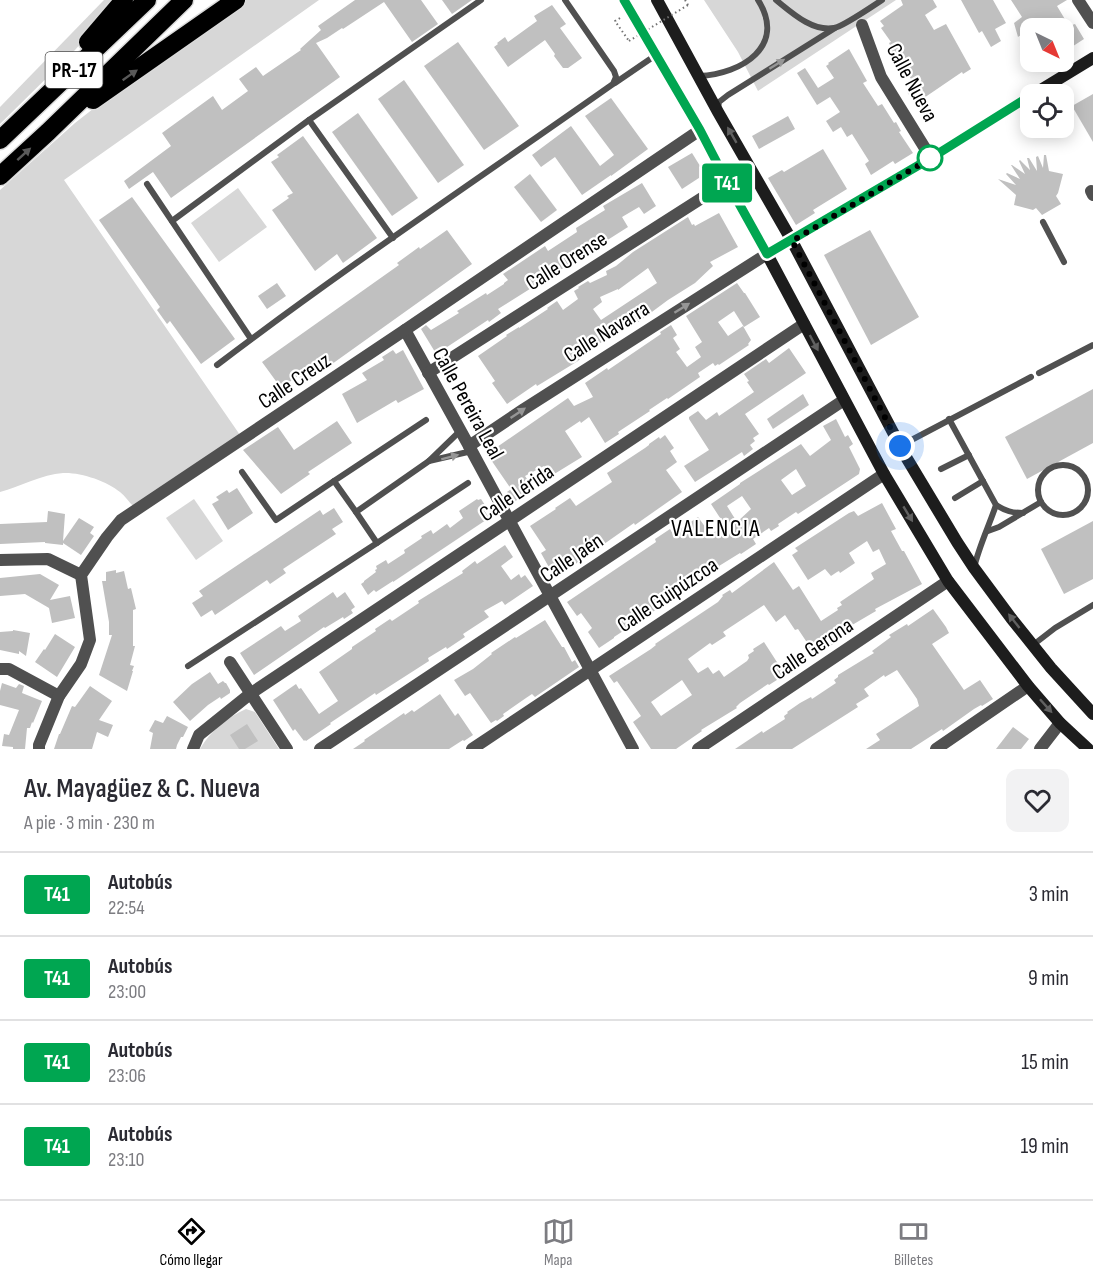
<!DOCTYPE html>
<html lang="es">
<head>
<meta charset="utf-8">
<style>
  :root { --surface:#fff; --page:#f2f2f3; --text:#2b2b33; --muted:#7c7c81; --line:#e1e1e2; --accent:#000 }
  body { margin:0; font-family:"Sofia Sans Condensed",sans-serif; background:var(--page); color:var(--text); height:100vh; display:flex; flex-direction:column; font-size:22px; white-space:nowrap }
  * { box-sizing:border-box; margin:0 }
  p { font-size:20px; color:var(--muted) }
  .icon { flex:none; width:33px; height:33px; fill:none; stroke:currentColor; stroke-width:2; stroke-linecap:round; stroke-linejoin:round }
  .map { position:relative; height:749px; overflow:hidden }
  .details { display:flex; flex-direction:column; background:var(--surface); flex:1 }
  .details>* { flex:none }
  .badge { padding:0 12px; border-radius:4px; font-size:21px; line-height:39px }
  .needle { width:39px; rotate:137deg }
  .fabs { position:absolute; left:1020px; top:18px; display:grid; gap:12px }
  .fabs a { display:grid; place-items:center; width:54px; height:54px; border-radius:12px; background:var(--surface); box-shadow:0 3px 15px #0003; font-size:30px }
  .you { position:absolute; width:30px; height:30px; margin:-15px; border:4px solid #fff; border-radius:50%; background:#1a73e8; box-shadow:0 0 0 9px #1a73e833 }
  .map>.badge { position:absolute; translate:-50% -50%; box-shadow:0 0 0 3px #fff }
  .round { display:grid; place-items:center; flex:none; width:63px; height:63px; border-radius:12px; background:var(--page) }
  .headline { display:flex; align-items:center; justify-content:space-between; height:102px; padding:0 24px }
  h1 { font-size:28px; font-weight:600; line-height:45px }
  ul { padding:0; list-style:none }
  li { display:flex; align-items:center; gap:18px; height:84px; padding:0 24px; border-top:2px solid var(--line) }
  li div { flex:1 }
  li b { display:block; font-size:22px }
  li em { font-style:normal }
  li .badge { min-width:66px; font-weight:700; text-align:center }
  .tabs { display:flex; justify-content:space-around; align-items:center; height:84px; border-top:2px solid var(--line); background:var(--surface); font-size:16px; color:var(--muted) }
  .tabs a { display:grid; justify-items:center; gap:3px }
  .tabs .on { color:var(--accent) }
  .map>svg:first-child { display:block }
</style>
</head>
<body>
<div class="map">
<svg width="1093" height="749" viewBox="0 0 1093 749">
  <rect width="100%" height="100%" fill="#fff"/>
  <g fill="#d7d7d7">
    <path d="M104,0H119L75,50L0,124V107Z"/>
    <path d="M246,0H319L64,180L240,435L133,506C129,502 125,496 120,492C107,481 80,472 63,473C42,474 20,487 0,492V190L75,123L107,98Z"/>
    <path d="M704,0H896L758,91L738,52Z"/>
    <path d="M238,188L267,227L219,262L191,223Z"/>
    <path d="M194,499L223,541L196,560L166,518Z"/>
    <path d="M246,709L255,712L279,749H200C210,731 228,717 246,709Z"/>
  </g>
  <g fill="#c0c0c0" fill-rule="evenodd">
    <path d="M355,0H421L438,24L412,42L384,2L343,29L342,28L327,38L316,43L340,77L171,198L153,172L129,189L124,181L171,146L162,133L213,96L222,110L248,91L239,79L256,67L263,76L301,50L300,49L321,30L318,26Z"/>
    <path d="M442,0H472L452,14Z"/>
    <path d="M901,0H933L937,7L925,15L934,30L946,24L971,69L963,74L962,72L918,102L915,97L912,99L907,92L913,88L911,85L914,83L889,48L891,47L889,43L891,42L881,28L884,26L880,21L903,5Z"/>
    <path d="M961,0H993L1006,23L995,29L1001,41L991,47L982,31L979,33Z"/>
    <path d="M1011,0H1067L1057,6L1069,26L1075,24L1084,39L1064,52V28H1053L1051,25L1046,28L1041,21L1018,37L1014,23L1022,17Z"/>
    <path d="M552,5L566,24L560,28L582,58L568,68H563L554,56L555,54L545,40L508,67L494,47L498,44L497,43L505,37L508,42L537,21L534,16Z"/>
    <path d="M458,42L519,126L484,150L424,66Z"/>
    <path d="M849,49L867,81L863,83L878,106L882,104L894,123L896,122L901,131L899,132L913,153L895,164L893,161L871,175L865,164L869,161L852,134L847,137L841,127L833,132L826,121L840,112L830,97L817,105L797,73L805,68L818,88L834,78L826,66L829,64L828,63Z"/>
    <path d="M404,80L464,165L438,183L378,99Z"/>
    <path d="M1093,94V142L1072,106Z"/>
    <path d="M611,98L648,149L611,176V175L582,195L555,157L541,167L532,155L571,126L600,166L614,155L585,116Z"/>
    <path d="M358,113L418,198L392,216L332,132Z"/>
    <path d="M788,116L795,129L759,149L752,136Z"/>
    <path d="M303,136L377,238L343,263L337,254L315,271L272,210L289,198L287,196L293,193L271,162L279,157L277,155Z"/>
    <path d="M823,149L847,189L813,210L815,213L796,225L768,178L782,170L784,172Z"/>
    <path d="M692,153L705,174L682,189L668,167Z"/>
    <path d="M1044,155H1046L1049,171L1063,174L1058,193L1056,196L1061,204L1042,215L1036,208L1033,210L1014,205L1016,195L998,179L1016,185L1006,174L1007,173L1020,179L1011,165H1012L1025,174L1019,161L1020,160L1030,170L1027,158H1029L1037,171L1036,157L1038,156L1043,168Z"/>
    <path d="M530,174L557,210L541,222L514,187Z"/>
    <path d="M642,183L656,206L644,214L639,207L622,217L628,227L554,274L555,276L545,282L533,287L498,309L501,313L489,322L488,320L441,351L440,349L435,352L421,329L426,325L431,330L459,313L457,311L462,308L486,293L487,295L504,284V283L508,280L503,274L545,246L548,251L577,232L576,228L605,210L603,206Z"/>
    <path d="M132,197L235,339L201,364L170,321L167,324L157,310L160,307L99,220Z"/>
    <path d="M719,213L738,247L710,262L713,266L695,283L668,300L637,323L627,329L624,325L608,335L610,337L597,345L595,342L592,343L578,351L580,359L578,361L542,383L537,386L536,384L507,404L492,383L495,381L478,356L507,336L506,335L519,327V328L548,309L547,308L557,301L563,310L578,299L574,291L579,288L578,287L588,281L590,283L607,275L606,271L616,266L633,252L688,217L692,225L694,224L695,226ZM648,268L657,283L601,320L593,309L602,302L600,297L618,289V290Z"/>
    <path d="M447,230L472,264L304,384L298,376L281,388L262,362L399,265L397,263L419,247L420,249Z"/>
    <path d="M870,230L919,317L871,345L824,255Z"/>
    <path d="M277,283L286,296L267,309L258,296Z"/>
    <path d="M737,283L744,293H745L760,317L744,327L734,311L718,322L728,336L743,326L751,340L748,344L749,345L719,365L718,364L715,366L713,363L698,373L700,377L668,399L667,398L649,410L650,411L618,432L619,434L605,443L589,417L581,423L580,421L565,431L582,457L551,476L544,466L525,476L532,486L527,490L529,492L514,502L507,492L511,489L487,454L568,398L574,406L593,397L585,383L607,368L608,370L661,334L660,332L671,325L677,335L673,338L680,349L676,352L687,367L701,357L695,347L702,342L686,316Z"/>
    <path d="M789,348L806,373L745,414L759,434L753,438L755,441L750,445L753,449L744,456L742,452L695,482L684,466L709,450L689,419V417L698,411L706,420L717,412L719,416L754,392L747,382L749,381L744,374L766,359L769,363Z"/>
    <path d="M393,350L396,354L403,350L424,389L398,403L396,400L357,423L342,394L367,380L362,373L384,360L382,357Z"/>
    <path d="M1093,389V443L1027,479L1005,437Z"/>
    <path d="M803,394L809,405L773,429L767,419Z"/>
    <path d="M836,419L845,437L848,435L853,444L849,447L860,469L859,474L798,514L796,512L778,524L779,526L771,531L769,528L753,539L756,544L741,554L740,553L719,566L720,567L703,579L614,637V638L599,648L588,632L592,628L581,613L577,616L567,602L656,542L655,539L670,529L673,534L698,517L711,535L724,524L711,504L740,484V483L801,444L810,456L831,440L823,426ZM796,469L806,486L792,495L781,480ZM742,496L751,509L737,522L727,506Z"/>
    <path d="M337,421L352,443L308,472L310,474L281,494L243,450L278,427L294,450Z"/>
    <path d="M665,435L674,448L670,451L677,462L666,470L682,492L635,525L634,523L577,563L555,575L553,570L551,571L541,553L546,550L530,526L556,509L555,508L570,498L576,506L612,482L607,473L645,448L649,445V444L659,437L660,439Z"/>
    <path d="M237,488L253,513L228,530L212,504L219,500L216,497L227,490L229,493Z"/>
    <path d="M477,499L478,500L481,499L487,508L484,510L489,518L393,582V581L376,592L374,590L368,595L361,584L364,582V581L376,572L375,570L377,569L376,566L386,560L388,564L405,553L404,550L422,538L421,536L431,530L433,534L447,524L450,528L463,518L459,511Z"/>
    <path d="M882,503L896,529L891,531L902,551H904L922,584L875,609L876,611L847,628L848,629L833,639L835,642L832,645L811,658L804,646L808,644L798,629L795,630L785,615L776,622L764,605L723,632L726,636L712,645L710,643L688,659L698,673L708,667L713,674L719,670L724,677L747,661L749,658L748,655L754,651L753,649L764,642L784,673L779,676L780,678L769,685L768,684L740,703L736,707L737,708L701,730L702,731L676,749H651L633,722L641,716L617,681L614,683L609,676L651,649L656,645L655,644L718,602L723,596L722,595L730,590L732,593L774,562L793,590L799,586L821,621L838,610L837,608L842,605L840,602L874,579L871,573L886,564L879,549L873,552L867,541L849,553L855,563L840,573L839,571L837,572L831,576L825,569L808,580L792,555L798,551L795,548L849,513L854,511L858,516ZM682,680L692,695L661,716L651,702Z"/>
    <path d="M334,508L343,522L332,529L336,534L283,569L286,573L270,584L267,580L215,615L212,610L201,617L192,603L203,596L199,591L320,510L323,515Z"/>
    <path d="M48,511L65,514L63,541L79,518L94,527L90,533L94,536L81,555L63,543V545L45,543V542L0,544V524L47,522Z"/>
    <path d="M1093,521V579L1064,594L1041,549Z"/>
    <path d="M505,545L513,557L501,566L511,580L519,574L521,578L525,575L533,586L505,605L502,601L484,611L489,617L463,634L465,637L447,649L446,647L428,658L429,661L376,695L375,693L330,723L331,724L306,741L305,740L304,741L295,729L293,731L273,700L296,684L299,689L301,688L319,714L338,701L319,672L352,649V647L376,631L375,629L390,619L392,621L419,603L418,601L463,573L462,571L475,561L477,564Z"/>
    <path d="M116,570V573L124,571L128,589L131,588L136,609L133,610V646H135L130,665L134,666L132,671H133L127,691L99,675L112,635H109V622L102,581H106V572Z"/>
    <path d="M40,574L59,585L50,600L70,596L75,618L52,623L49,608L25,594L0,596V578Z"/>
    <path d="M333,592L337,598L345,592L355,607L351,610L353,613L344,619L343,617L325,628L324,627L254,675L240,653L281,626L285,631L301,621L298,616Z"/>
    <path d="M933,609L946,627L949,633L932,644L964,690L980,680L993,699L982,706L981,705L974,709L943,731L942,729L911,749H866L880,740L876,734L919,706L917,699L897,670L885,677L884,675L864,689L869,696L856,704L858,707L792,749H735L762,731L763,733L785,719L784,716L788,713L787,712L800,703L811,697L812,699L836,683L834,680L838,677V675L874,653L872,651L891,637L889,635L907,624L908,626Z"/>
    <path d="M545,620L562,647H564L572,662L575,660L579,667L535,697L532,694L526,698L503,714L504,716L497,721L496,720L491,723L470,693L465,696L454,680L473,669L492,654L491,653L515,637L516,638Z"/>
    <path d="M13,630L30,633L26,656L19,651V654L0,650V632L13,631Z"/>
    <path d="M55,634L75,647L57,677L35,662L44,649L45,650Z"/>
    <path d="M210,672L218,684L223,681L225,683H226L230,690V693L221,699L220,697L208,705L190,721L173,702L192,684Z"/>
    <path d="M2,683L16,688L19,684L24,686L22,693L42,701L33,723L32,722L30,728H27L25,749H13V747L2,746L4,734L9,735L19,710L0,705V691Z"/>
    <path d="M90,686L112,701L99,720L113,725L108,737L97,732L92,749H54L59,734H60L72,706L75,707Z"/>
    <path d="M440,694L455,716L458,713L473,735L464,741L463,740L449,749H353L365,741L364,740L404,713L405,715L412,710L414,712Z"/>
    <path d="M167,716L188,727L183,737H181L177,745L176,749H150L153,733L149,731L155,720L163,723Z"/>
    <path d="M247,724L258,741L245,749H239L230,735Z"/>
    <path d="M1013,727L1029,739L1021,749H996Z"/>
  </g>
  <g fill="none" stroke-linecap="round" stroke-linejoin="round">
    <g stroke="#dbdbdb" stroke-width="21">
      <g id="highway">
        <path d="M88,42L124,0"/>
        <path d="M93,100L236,0"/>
        <path d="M0,140L147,0"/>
        <path d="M0,176L48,132L184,0"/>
      </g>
    </g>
    <g stroke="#727272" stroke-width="2" stroke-dasharray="1.5 3" stroke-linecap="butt">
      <path d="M685,0L688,5"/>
      <path d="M620,18L615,21L629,41"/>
    </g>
    <g stroke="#505050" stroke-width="6">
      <path d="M776,0C791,12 812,32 834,28C842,27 873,6 882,0"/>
      <path d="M699,76C742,74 787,46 758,0"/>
      <path d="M615,83L656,55"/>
      <path d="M718,108L719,102L728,95L835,28"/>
      <path d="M309,120L393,238"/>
      <path d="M147,184L251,339"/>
      <path d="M172,221L309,120L481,0"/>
      <path d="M1043,222L1064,262"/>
      <path d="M217,365C346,267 481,177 613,84L616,77L614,71L565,0"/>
      <path d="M1039,373L1093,345"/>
      <path d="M949,419L996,505C989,526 979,546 974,568"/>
      <path d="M426,420L334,481L356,512L429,461"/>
      <path d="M460,431L429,461L472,451"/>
      <path d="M900,446L1031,377"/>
      <circle cx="1063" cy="490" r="25"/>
      <path d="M941,469L969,455"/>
      <path d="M242,472L276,520L334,481"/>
      <path d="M955,498L983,481"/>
      <path d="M996,505C1006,511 1012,513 1023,513"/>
      <path d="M356,512L377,543L468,483"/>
      <path d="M988,531L999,527L1041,502"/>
      <path d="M1033,645L1055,628L1093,605"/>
      <path d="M188,666L377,543"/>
    </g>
    <g stroke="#505050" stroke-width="12">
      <path d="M1078,0L1093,23"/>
      <path d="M862,25L881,77L931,158"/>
      <path d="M1091,191L1093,195"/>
      <path d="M405,330L469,446L633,749"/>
      <path d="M428,373L727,182"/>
      <path d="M469,446L524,409L767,254"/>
      <path d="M0,560L48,559L81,575"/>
      <path d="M230,662L287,749"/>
      <path d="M0,669H9L59,696"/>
      <path d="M39,749V745L59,696L81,664L90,640L81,575L107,537L121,520L405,330L700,130"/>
      <path d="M193,749L199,735L250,694L804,324"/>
      <path d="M320,749L844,400"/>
      <path d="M472,749L884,474"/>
      <path d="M698,749L948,581"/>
      <path d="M936,749L1028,686"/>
      <path d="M1040,749L1060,723"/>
    </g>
    <g stroke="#1d1d1d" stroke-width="12">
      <path d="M624,0L700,130L727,182L767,254L884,474L948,581L1028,686L1060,723L1088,749"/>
      <path d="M657,0L718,112L792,241L906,457L957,542L974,568L1011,618L1051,668L1093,714"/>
      <path d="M1034,94L1093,58"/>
      <path d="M767,254L931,158L1030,96"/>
    </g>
    <use href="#highway" stroke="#000" stroke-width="18"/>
    <path stroke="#727272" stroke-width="2" stroke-dasharray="1.5 3" stroke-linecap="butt" d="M629,41L688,5"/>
  </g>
  <defs><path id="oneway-solid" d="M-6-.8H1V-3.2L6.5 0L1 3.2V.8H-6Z" transform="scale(1.5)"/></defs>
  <g fill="#969696">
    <use href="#oneway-solid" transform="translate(777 64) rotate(-32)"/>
    <use href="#oneway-solid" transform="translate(682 308) rotate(-32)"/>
    <use href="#oneway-solid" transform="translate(518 413) rotate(-34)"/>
    <use href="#oneway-solid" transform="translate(450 457) rotate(-15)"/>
  </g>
  <g fill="#595959">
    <use href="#oneway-solid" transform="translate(130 75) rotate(-35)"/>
    <use href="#oneway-solid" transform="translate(24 154) rotate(-42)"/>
  </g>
  <g fill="#616161">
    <use href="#oneway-solid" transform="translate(732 135) rotate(-120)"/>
    <use href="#oneway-solid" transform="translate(814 343) rotate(62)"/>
    <use href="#oneway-solid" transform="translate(908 514) rotate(59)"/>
    <use href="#oneway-solid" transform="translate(1014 621) rotate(-128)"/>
    <use href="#oneway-solid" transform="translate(1046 706) rotate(48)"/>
  </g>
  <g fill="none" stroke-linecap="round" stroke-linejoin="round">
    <g stroke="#fff" stroke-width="14">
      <path id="line" d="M624,0L700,130L727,182L767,254L931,158L1030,96"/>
    </g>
    <use href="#line" stroke="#00a651" stroke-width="9"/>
    <path stroke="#000" stroke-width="6" stroke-dasharray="0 10.8" d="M900,446L792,241L931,158H930"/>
  </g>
  <circle fill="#fff" stroke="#00a651" stroke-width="3" cx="930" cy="158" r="12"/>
  <g text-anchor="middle" stroke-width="4.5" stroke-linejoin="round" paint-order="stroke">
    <rect fill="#fff" stroke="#4c4c4c" stroke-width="1.5" x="45.5" y="52" width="57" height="36" rx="4.5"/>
    <g font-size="21" font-weight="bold" fill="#000">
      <text x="74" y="77">PR-17</text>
    </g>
    <g font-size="22" fill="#000" stroke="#fff">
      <text transform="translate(913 82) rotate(62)" y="8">Calle Nueva</text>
      <text transform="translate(566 260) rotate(-32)" y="8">Calle Orense</text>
      <text transform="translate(606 331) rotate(-32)" y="8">Calle Navarra</text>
      <text transform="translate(294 380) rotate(-34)" y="8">Calle Creuz</text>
      <text transform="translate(469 403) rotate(61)" y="8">Calle Pereira Leal</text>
      <text transform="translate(516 492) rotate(-34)" y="8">Calle Lérida</text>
      <text transform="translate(571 557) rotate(-34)" y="8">Calle Jaén</text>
      <text transform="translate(667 594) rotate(-34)" y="8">Calle Guipúzcoa</text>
      <text transform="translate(812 648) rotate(-34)" y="8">Calle Gerona</text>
    </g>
    <g font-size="24" letter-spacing="1.5" fill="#000" stroke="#fff">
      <text x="716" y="536">VALENCIA</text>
    </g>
  </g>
</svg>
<div class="fabs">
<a><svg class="needle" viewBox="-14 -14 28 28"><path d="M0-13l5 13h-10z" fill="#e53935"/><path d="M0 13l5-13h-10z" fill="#7c7c81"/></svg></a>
<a><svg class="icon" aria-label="locate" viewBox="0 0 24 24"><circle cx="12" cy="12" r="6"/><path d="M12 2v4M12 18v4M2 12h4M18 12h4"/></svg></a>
</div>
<div class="you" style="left:900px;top:446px"></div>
<b class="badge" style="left:727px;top:183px;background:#00a651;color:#fff">T41</b>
</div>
<section class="details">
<div class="headline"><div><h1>Av. Mayagüez &amp; C. Nueva</h1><p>A pie · 3 min · 230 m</p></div><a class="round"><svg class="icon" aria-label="heart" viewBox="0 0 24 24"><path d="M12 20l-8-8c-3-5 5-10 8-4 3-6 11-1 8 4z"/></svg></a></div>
<ul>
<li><span class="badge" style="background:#00a651;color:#fff">T41</span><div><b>Autobús</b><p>22:54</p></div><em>3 min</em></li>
<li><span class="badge" style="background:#00a651;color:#fff">T41</span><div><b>Autobús</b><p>23:00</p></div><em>9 min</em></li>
<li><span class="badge" style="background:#00a651;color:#fff">T41</span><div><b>Autobús</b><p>23:06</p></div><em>15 min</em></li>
<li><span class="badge" style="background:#00a651;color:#fff">T41</span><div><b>Autobús</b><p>23:10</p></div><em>19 min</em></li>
</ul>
</section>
<nav class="tabs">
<a class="on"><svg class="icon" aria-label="directions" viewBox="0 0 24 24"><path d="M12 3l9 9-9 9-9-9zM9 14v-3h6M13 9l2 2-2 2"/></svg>Cómo llegar</a>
<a><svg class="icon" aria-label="map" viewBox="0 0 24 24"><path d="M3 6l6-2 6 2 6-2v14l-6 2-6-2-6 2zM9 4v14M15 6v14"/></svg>Mapa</a>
<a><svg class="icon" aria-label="tickets" viewBox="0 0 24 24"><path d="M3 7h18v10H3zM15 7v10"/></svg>Billetes</a>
</nav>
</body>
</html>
